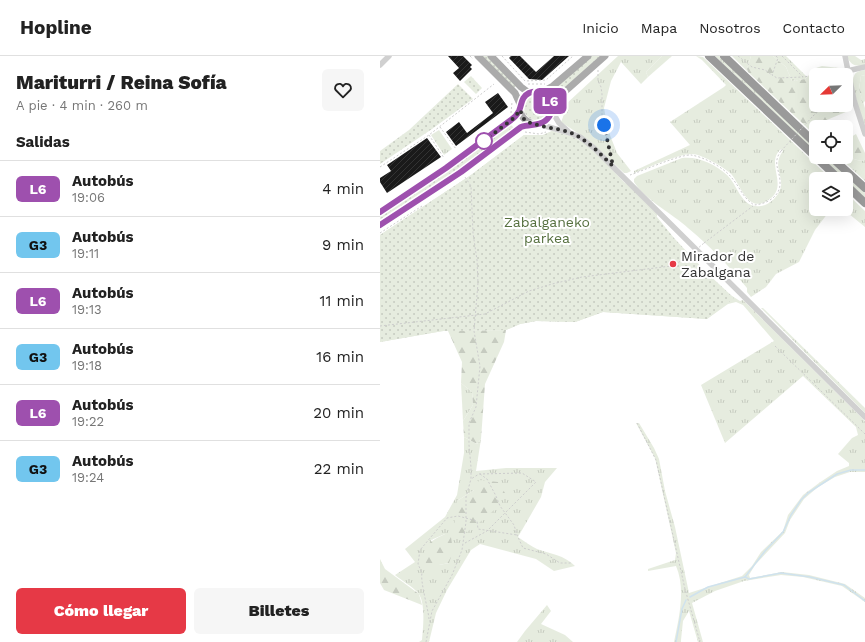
<!DOCTYPE html>
<html lang="es">
<head>
<meta charset="utf-8">
<style>
  :root { --surface:#fff; --page:#f6f6f6; --text:#222; --muted:#767676; --line:#e0e0e0; --accent:#e63946 }
  body { margin:0; font-family:"Work Sans",sans-serif; background:var(--page); color:var(--text); height:100vh; display:flex; flex-direction:column; font-size:15px; white-space:nowrap }
  * { box-sizing:border-box; margin:0 }
  p { font-size:13px; color:var(--muted) }
  .icon { flex:none; width:22px; height:22px; fill:none; stroke:currentColor; stroke-width:2; stroke-linecap:round; stroke-linejoin:round }
  .map { position:relative; flex:1; overflow:hidden }
  .details { display:flex; flex-direction:column; background:var(--surface); width:380px }
  .details>* { flex:none }
  .badge { padding:0 8px; border-radius:6px; font-size:14px; line-height:26px }
  .needle { width:26px; rotate:247deg }
  .tools { position:absolute; left:429px; top:12px; display:grid; gap:8px }
  .tools a { display:grid; place-items:center; width:44px; height:44px; border-radius:6px; background:var(--surface); box-shadow:0 4px 16px #0002; font-size:20px }
  .you { position:absolute; width:20px; height:20px; margin:-10px; border:3px solid #fff; border-radius:50%; background:#1a73e8; box-shadow:0 0 0 6px #1a73e833 }
  .map>.badge { position:absolute; translate:-50% -50%; box-shadow:0 0 0 2px #fff }
  h2 { padding:0 16px; font-size:15px; line-height:36px }
  .round { display:grid; place-items:center; flex:none; width:42px; height:42px; border-radius:6px; background:var(--page) }
  .summary { display:flex; align-items:center; justify-content:space-between; height:68px; padding:0 16px }
  h1 { font-size:19px; font-weight:800; line-height:30px }
  .primary-button { display:flex; gap:8px; margin-top:auto; padding:8px 16px }
  .primary-button a { flex:1; height:46px; border-radius:6px; background:var(--accent); color:#fff; font-size:16px; font-weight:800; line-height:46px; text-align:center }
  .primary-button a+a { background:var(--page); color:var(--text) }
  ul { padding:0; list-style:none }
  li { display:flex; align-items:center; gap:12px; height:56px; padding:0 16px; border-top:1px solid var(--line) }
  li div { flex:1 }
  li b { display:block; font-size:15px }
  li em { font-style:normal }
  li .badge { min-width:44px; font-weight:700; text-align:center }
  header { display:flex; align-items:center; gap:24px; box-sizing:border-box; height:56px; padding:0 20px; background:var(--surface); border-bottom:1px solid var(--line) }
  header strong { font-size:19px }
  nav { display:flex; gap:22px; margin-inline-start:auto; font-size:14px }
  main { display:flex; flex:1; min-height:0 }
  .map>svg:first-child { display:block }
</style>
</head>
<body>
<header>
<strong>Hopline</strong>
<nav><a>Inicio</a><a>Mapa</a><a>Nosotros</a><a>Contacto</a></nav>
</header>
<main>
<section class="details">
<div class="summary"><div><h1>Mariturri / Reina Sofía</h1><p>A pie · 4 min · 260 m</p></div><a class="round"><svg class="icon" aria-label="heart" viewBox="0 0 24 24"><path d="M12 20l-8-8c-3-5 5-10 8-4 3-6 11-1 8 4z"/></svg></a></div>
<h2>Salidas</h2>
<ul>
<li><span class="badge" style="background:#9e50ae;color:#fff">L6</span><div><b>Autobús</b><p>19:06</p></div><em>4 min</em></li>
<li><span class="badge" style="background:#72c6ee;color:#111">G3</span><div><b>Autobús</b><p>19:11</p></div><em>9 min</em></li>
<li><span class="badge" style="background:#9e50ae;color:#fff">L6</span><div><b>Autobús</b><p>19:13</p></div><em>11 min</em></li>
<li><span class="badge" style="background:#72c6ee;color:#111">G3</span><div><b>Autobús</b><p>19:18</p></div><em>16 min</em></li>
<li><span class="badge" style="background:#9e50ae;color:#fff">L6</span><div><b>Autobús</b><p>19:22</p></div><em>20 min</em></li>
<li><span class="badge" style="background:#72c6ee;color:#111">G3</span><div><b>Autobús</b><p>19:24</p></div><em>22 min</em></li>
</ul>
<div class="primary-button"><a>Cómo llegar</a><a>Billetes</a></div>
</section>
<div class="map">
<svg width="485" height="586" viewBox="0 0 485 586">
  <defs>
    <pattern id="grass-tufts" width="24" height="20" patternUnits="userSpaceOnUse"><rect width="24" height="20" fill="#e6ecdf"/><path d="M3 7l-1-3M5 7V3M7 7l1-3M15 17l-1-3M17 17v-4M19 17l1-3" fill="none" stroke="#c6cbc0"/></pattern>
    <pattern id="forest-firs" width="22" height="20" patternUnits="userSpaceOnUse"><rect width="22" height="20" fill="#e6ecdf"/><path d="M5 1l3.5 6h-7zM16 11l3.5 6h-7z" fill="#c6cbc0"/></pattern>
    <pattern id="park-dots" width="8" height="8" patternUnits="userSpaceOnUse"><rect width="8" height="8" fill="#e6ecdf"/><path d="M2 2h.1M6 6h.1" fill="none" stroke="#c6cbc0" stroke-width="1.8" stroke-linecap="round"/></pattern>
    <pattern id="building-hatch" width="6" height="6" patternUnits="userSpaceOnUse"><rect width="6" height="6" fill="#1a1a1a"/><path d="M-1 1l2-2M0 6l6-6M5 7l2-2" fill="none" stroke="#333"/></pattern>
  </defs>
  <rect width="100%" height="100%" fill="#fff"/>
  <g fill="url(#grass-tufts)" fill-rule="evenodd">
    <path d="M238,0H282L266,16L268,21L261,28L241,6L231,25L224,52L228,74L237,97L251,115L247,117H244L211,86L181,66L183,61L185,49Z"/>
    <path d="M316,0L323,1L451,123H436V153H451L435,174L419,206L396,218L386,231L371,241L367,236V232C349,210 330,190 308,172C293,158 265,144 254,126V123L257,120L302,102C318,100 335,108 347,119C358,129 361,153 381,150C388,149 394,144 398,138C408,123 390,112 403,95L401,93C385,107 408,128 391,142C369,160 362,132 352,119C346,112 321,98 312,98C298,98 267,112 254,117V115L310,89L290,66L344,31L346,29L322,4Z"/>
    <path d="M335,0H339L436,92V97Z"/>
    <path d="M352,0H371L367,13L368,16Z"/>
    <path d="M393,0H406L427,21L425,23L412,25L406,11Z"/>
    <path d="M467,0H475L481,4L485,3V9C476,11 470,9 467,0Z"/>
    <path d="M485,14V19L481,20L479,33L485,52V70C482,60 469,28 474,20C476,15 480,15 485,14Z"/>
    <path d="M59,74L72,93L64,99L51,79Z"/>
    <path d="M172,75L208,91L225,106L232,129L245,127L248,128L277,158V161L244,128L234,136L310,199L344,235L360,245L363,244L485,365V416H470L455,421L438,431L424,443L410,464L405,477L375,509L369,519L370,522L402,516L429,519L465,528L485,542V546L462,530L423,521L401,519L364,525L335,535L312,547L323,586H318L309,555L303,565L301,584V586H294C299,562 306,533 296,510L268,515V513L295,504L296,497L275,402L256,367H259L274,392L279,403L285,435L295,471L309,537L362,520L372,510L381,496L403,475L408,459L423,439L439,427L457,415L469,410V407L458,398L472,382L478,379L476,371L423,320L345,387L321,329L394,285L363,249L356,246L348,248L327,263L223,256L195,266L156,265L140,268L126,274L63,275L0,286V179L91,119L144,79H163Z"/>
    <path d="M466,99C472,102 478,106 485,104V125L459,101H466Z"/>
    <path d="M441,101H445L485,137V142Z"/>
    <path d="M466,137L485,155V171L463,153H466Z"/>
    <path d="M381,252H383L485,352V357Z"/>
    <path d="M81,327L92,336L93,349L83,365Z"/>
    <path d="M84,381L97,388L101,383L96,415L126,412H177L165,426L161,441L138,481C144,485 151,490 157,493C171,498 184,499 195,510L174,515L156,503L100,488L91,494L67,534L56,557L49,586H39L42,584C43,572 46,546 38,537C32,530 22,525 15,519L35,506L25,493L65,461L77,439L84,397ZM94,434L93,472L77,445ZM65,478L69,507L59,509L51,484Z"/>
    <path d="M167,549L171,555L161,568L185,579L193,586H137L145,575Z"/>
  </g>
  <g fill="url(#forest-firs)">
    <path d="M282,0H292L268,21L266,16Z"/>
    <path d="M371,0H393L406,11L412,25L425,23L436,12L442,10L459,12L461,19H436V49H466L468,55L435,69L437,71L436,80L368,16L367,13Z"/>
    <path d="M485,19V45L483,47L479,33L481,20Z"/>
    <path d="M476,78L485,97V104C478,106 472,102 466,99V84Z"/>
    <path d="M126,274L124,286L105,328L101,383L97,388L84,381L83,365L93,349L92,336L81,327L82,306L68,275Z"/>
    <path d="M99,424L118,426L125,437L114,454L93,472L78,481L74,470L77,445L94,434Z"/>
    <path d="M65,478L71,481L73,495L69,507L59,509L54,518L46,511C44,488 45,488 65,478Z"/>
    <path d="M0,503L5,513L39,538L42,549L4,534L0,527Z"/>
  </g>
  <g fill="url(#park-dots)">
    <path d="M102,0H107L136,30L134,32Z"/>
    <path d="M211,0H220L181,35L177,31Z"/>
    <path d="M91,20L102,32L96,38L84,26Z"/>
    <path d="M78,28L93,43L52,73L0,108V95L29,74Z"/>
    <circle cx="156" cy="52" r="12"/>
    <path d="M130,68L134,72L90,106L0,166V160L80,107Z"/>
    <path d="M172,75C179,77 187,79 193,81C212,89 231,113 245,127V128L277,161L294,182L325,215L354,242L327,263L223,256L195,266L156,265L140,268L126,274L63,275L0,286V179L91,119L144,79H163Z"/>
  </g>
  <g fill="none" stroke-linecap="round" stroke-linejoin="round">
    <g stroke="#cfe2ee" stroke-width="1.5">
      <path d="M365,521L369,523L401,517L430,521L464,529L485,545"/>
      <path d="M310,541L328,531L365,521L385,495L403,476L411,459L421,444L428,437L457,418L471,414H485"/>
      <path d="M296,586L302,553L306,544"/>
    </g>
  </g>
  <g fill="url(#building-hatch)">
    <path d="M68,0H83L92,9L90,11L92,13L80,25L73,17L79,12Z"/>
    <path d="M131,0H140L156,16L174,0H189L162,24L149,23L129,2Z"/>
    <path d="M118,37L128,51L76,90L66,76L79,66L87,77L113,57L105,46Z"/>
    <path d="M47,82L61,101L7,137L0,126V122L11,115L7,109Z"/>
  </g>
  <g fill="none" stroke-linecap="round" stroke-linejoin="round">
    <g stroke="#cdcdcd" stroke-width="1" stroke-dasharray="2 2" stroke-linecap="butt">
      <path d="M90,0L93,3"/>
      <path d="M122,0L145,25L166,24L193,0"/>
      <path d="M358,0L372,11L385,14L392,19"/>
      <path d="M396,0L398,2L392,19L397,22L423,21"/>
      <path d="M402,0L423,21L436,19"/>
      <path d="M218,14V25L221,31L222,38V61L231,101"/>
      <path d="M439,19L462,16"/>
      <path d="M431,20L430,24L432,28L436,29"/>
      <path d="M148,28H165"/>
      <path d="M131,57L132,46"/>
      <path d="M433,60L443,51L448,49"/>
      <path d="M60,71L76,93"/>
      <path d="M145,76L159,78L166,76"/>
      <path d="M49,79L64,102"/>
      <path d="M0,111L49,79L114,28"/>
      <path d="M250,119C262,115 301,98 311,99C324,101 343,111 351,121C361,132 361,140 374,149C386,148 401,141 400,126C400,114 392,107 401,95"/>
      <path d="M0,177L42,150"/>
      <path d="M324,187L373,150"/>
      <path d="M0,270L105,258L149,235L172,228L202,221L291,210L296,208L310,199"/>
      <path d="M395,290L485,378"/>
      <path d="M257,367L276,404L305,533L320,586"/>
      <path d="M100,418L107,423L116,440L120,450L134,469L137,479L143,492L166,498L180,507H191"/>
      <path d="M85,487L107,475L156,426L142,417L99,418L91,423"/>
      <path d="M49,563C48,552 40,525 42,517L38,508L40,494L67,462L78,460L97,465L98,473L137,479"/>
      <path d="M46,586L52,555L72,519L82,494L86,466V441L91,423V411L89,389V367L96,351L100,310L94,275L98,227L97,204L93,177L91,130L85,121"/>
    </g>
    <g stroke="#d0d0d0" stroke-width="5.5">
      <path d="M465,0L474,44L485,78"/>
      <path d="M0,9L9,0"/>
      <path d="M467,15L485,11"/>
      <path d="M172,55L179,67L188,75"/>
      <path d="M158,68L190,77L200,81L214,92L485,361"/>
    </g>
    <g stroke="#ababab" stroke-width="7">
      <path d="M98,0L135,37L140,48"/>
      <path d="M111,0L141,31L149,37"/>
      <circle cx="156" cy="52" r="16"/>
      <path d="M161,37L173,30L208,0"/>
      <path d="M172,51L181,39L225,0"/>
      <path d="M0,156L66,112L131,64L137,59L140,54"/>
      <path d="M0,169L81,116L141,71L152,68"/>
    </g>
    <g stroke="#9a9a9a" stroke-width="8">
      <path d="M329,0L459,123"/>
      <path d="M344,0L436,88"/>
      <path d="M451,101L485,132"/>
      <path d="M466,129L485,147"/>
    </g>
    <g stroke="#cdcdcd" stroke-width="1" stroke-dasharray="2 2" stroke-linecap="butt">
      <path d="M401,95L433,60"/>
      <path d="M310,199L324,187"/>
    </g>
  </g>
  <g fill="none" stroke-linecap="round" stroke-linejoin="round">
    <g stroke="#fff" stroke-width="9">
      <path id="line" d="M0,156L66,112L131,64C134,62 137,59 139,55C142,48 141,41 149,37C167,29 180,54 165,65C159,70 149,68 141,71L81,116L0,169"/>
    </g>
    <use href="#line" stroke="#9e50ae" stroke-width="6"/>
    <path stroke="#333" stroke-width="4" stroke-dasharray="0 7.2" d="M104,85L134,62L140,54L144,63L148,66C161,71 177,72 191,77C208,84 220,98 233,110L224,69"/>
  </g>
  <circle fill="#fff" stroke="#9e50ae" stroke-width="2" cx="104" cy="85" r="8"/>
  <circle fill="#e63946" stroke="#fff" stroke-width="1.5" cx="293" cy="208" r="4"/>
  <g text-anchor="middle" stroke-width="4" stroke-linejoin="round" paint-order="stroke">
    <g font-size="14" fill="#56703f" stroke="#fff">
      <text x="167" y="171">Zabalganeko<tspan x="167" dy="16">parkea</tspan></text>
    </g>
    <g font-size="14" fill="#333" stroke="#fff" text-anchor="start">
      <text x="301" y="205">Mirador de<tspan x="301" dy="16">Zabalgana</tspan></text>
    </g>
  </g>
</svg>
<div class="tools">
<a><svg class="needle" viewBox="-14 -14 28 28"><path d="M0-13l5 13h-10z" fill="#e53935"/><path d="M0 13l5-13h-10z" fill="#767676"/></svg></a>
<a><svg class="icon" aria-label="locate" viewBox="0 0 24 24"><circle cx="12" cy="12" r="6"/><path d="M12 2v4M12 18v4M2 12h4M18 12h4"/></svg></a>
<a><svg class="icon" aria-label="layers" viewBox="0 0 24 24"><path d="M12 4l9 5-9 5-9-5zM3 14l9 5 9-5"/></svg></a>
</div>
<div class="you" style="left:224px;top:69px"></div>
<b class="badge" style="left:170px;top:45px;background:#9e50ae;color:#fff">L6</b>
</div>
</main>
</body>
</html>
